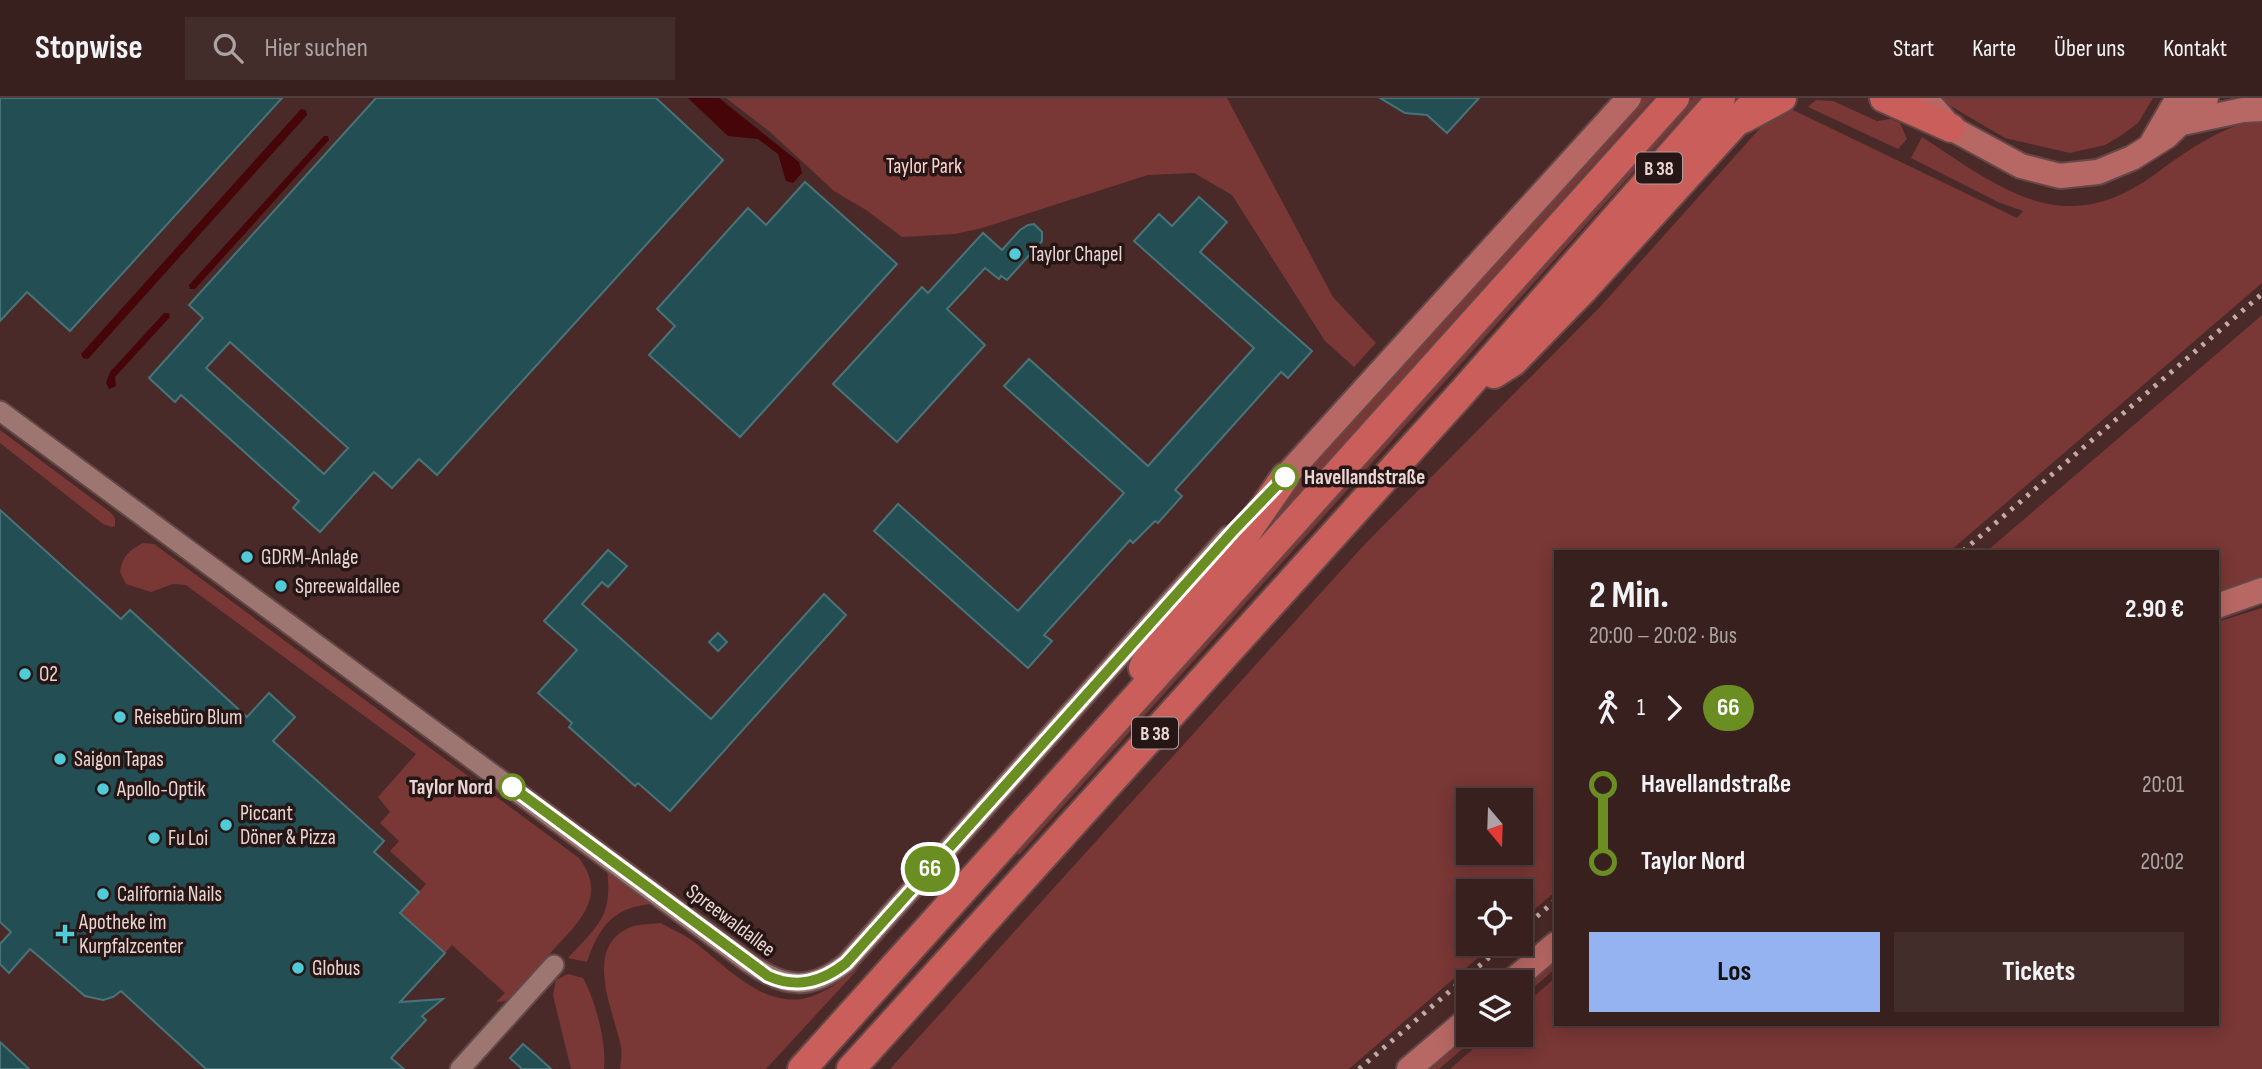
<!DOCTYPE html>
<html lang="de">
<head>
<meta charset="utf-8">
<style>
  :root { --surface:#38201e; --page:#432d2b; --text:#f1f3f6; --muted:#aba3a4; --line:#523e3c; --accent:#95b2f1 }
  body { margin:0; font-family:"Sofia Sans Condensed",sans-serif; background:var(--page); color:var(--text); height:100vh; display:flex; flex-direction:column; font-size:26px; white-space:nowrap }
  * { box-sizing:border-box; margin:0 }
  p { font-size:23px; color:var(--muted) }
  .icon { flex:none; width:38px; height:38px; fill:none; stroke:currentColor; stroke-width:2; stroke-linecap:round; stroke-linejoin:round }
  .map { position:relative; flex:1; overflow:hidden }
  .panel { position:absolute; left:1554px; top:452px; width:665px; height:476px; display:flex; flex-direction:column; background:var(--surface); border-radius:0px; box-shadow:0 4px 18px #0003,0 0 0 2px var(--line) }
  .panel>* { flex:none }
  .badge { padding:0 14px; border-radius:23px; font-size:24px; line-height:46px }
  .needle { width:46px; rotate:161deg }
  .controls { position:absolute; left:1456px; top:690px; display:grid; gap:14px }
  .controls a { display:grid; place-items:center; width:77px; height:77px; border-radius:0px; background:var(--surface); box-shadow:0 4px 18px #0003,0 0 0 2px var(--line); font-size:35px }
  .map>.badge { position:absolute; translate:-50% -50%; box-shadow:0 0 0 4px #fff }
  .legs { display:flex; align-items:center; gap:10px; height:77px; padding:0 35px; font-size:23px }
  .legs p { margin-inline-start:auto }
  .head { display:flex; align-items:center; justify-content:space-between; height:119px; padding:0 35px }
  h1 { font-size:38px; font-weight:700; line-height:52px }
  .primary-button { display:flex; gap:14px; margin-top:auto; padding:14px 35px }
  .primary-button a { flex:1; height:80px; border-radius:0px; background:var(--accent); color:#111; font-size:28px; font-weight:700; line-height:80px; text-align:center }
  .primary-button a+a { background:var(--page); color:var(--text) }
  ul { padding:0 35px; list-style:none }
  li { display:flex; align-items:center; gap:24px; height:77px; font-size:26px }
  li i { display:grid; place-items:center; width:10px; height:100%; margin:0 9px; background:currentColor }
  li i::after { content:''; width:18px; height:18px; margin:-9px; border:5px solid; border-radius:50%; background:var(--surface) }
  li p { margin-inline-start:auto }
  li:first-child i { background:linear-gradient(#0000 50%,currentColor 0) }
  li:last-child i { background:linear-gradient(currentColor 50%,#0000 0) }
  header { display:flex; align-items:center; gap:42px; box-sizing:border-box; height:98px; padding:0 35px; background:var(--surface); border-bottom:2px solid var(--line) }
  header strong { font-size:33px }
  nav { display:flex; gap:38px; margin-inline-start:auto; font-size:24px }
  .search { width:490px; height:63px; background:var(--page); display:flex; align-items:center; gap:18px; box-sizing:border-box; padding:0 24px; border-radius:0px; color:var(--muted); font-size:26px }
  .map>svg:first-child { display:block }
</style>
</head>
<body>
<header>
<strong>Stopwise</strong>
<div class="search"><svg class="icon" aria-label="search" viewBox="0 0 24 24"><circle cx="10" cy="10" r="6"/><path d="M15 15l6 6"/></svg>Hier suchen</div>
<nav><a>Start</a><a>Karte</a><a>Über uns</a><a>Kontakt</a></nav>
</header>
<div class="map">
<svg width="2262" height="971" viewBox="0 0 2262 971">
  <rect width="100%" height="100%" fill="#4a2a28"/>
  <g fill="#793735" fill-rule="evenodd">
    <path d="M726,0H1227L1333,199L1376,245L1354,269L1325,243L1232,97L1194,75L1148,77L982,130L955,136L902,139L866,112L834,93L769,33Z"/>
    <path d="M1643,0H1653L1255,444L1275,409Z"/>
    <path d="M1693,0H1700L1019,757L1016,754Z"/>
    <path d="M1937,0H2153L2138,25L2122,37L2105,47L2070,55L2005,40Z"/>
    <path d="M1816,2L1833,3L1877,23L1891,21L1900,25L1907,41L1898,51L1808,9Z"/>
    <path d="M1781,10L1791,11L2017,120L2023,113L1998,104L1911,60L1922,39C2005,93 2065,144 2158,74C2191,50 2222,28 2262,21V185L1950,453H1556V793L1521,823V793H1468V845H1495L1349,971H890L1365,446L1599,210L1762,28ZM1468,702H1521V754H1468Z"/>
    <path d="M2262,217V478L2217,495V453H1987Z"/>
    <path d="M0,332L110,414L115,420V428L112,429L103,426L0,345Z"/>
    <path d="M143,445L154,446L579,760C608,798 579,824 553,852C539,868 524,884 509,900L505,903L496,904L505,895L452,847L445,855L401,815L426,786L390,753L399,743L380,725L390,714L378,699L416,656L186,487L173,486L151,494L126,486L120,474C122,459 129,452 143,445Z"/>
    <path d="M2262,510V971H1450L1490,936H1521V910L1556,879V926H2217V524Z"/>
    <path d="M609,770L654,803L652,806C613,809 599,829 587,864L568,860C598,827 613,819 607,772Z"/>
    <path d="M661,825C671,831 681,835 690,841C723,864 757,907 802,901C823,897 842,882 859,870L766,971H620C621,964 622,956 621,949C614,913 580,846 634,828C642,826 653,826 661,825Z"/>
    <path d="M1556,859V870L1521,901V890Z"/>
    <path d="M568,876L583,880C595,901 607,946 604,971H571L553,897L556,882Z"/>
    <path d="M1468,936H1480L1439,971H1425Z"/>
  </g>
  <g fill="#460509">
    <path d="M688,0H719L799,64L802,75L793,85L786,83L778,56L758,41L728,38Z"/>
    <path d="M301,11L306,12L307,17L88,261L83,260L81,256Z"/>
    <path d="M324,38H328L329,42L195,191H190L189,187Z"/>
    <path d="M164,215H169L170,219L115,279L116,288L109,291L106,285L110,274Z"/>
  </g>
  <g fill="#234f54" stroke="#487479" stroke-width="2" fill-rule="evenodd">
    <path d="M0,0H282L70,233L27,194L0,223Z"/>
    <path d="M376,0H656L723,62L437,377L419,361L392,390L374,374L320,434L293,410L299,403L181,297L175,304L149,280L203,220L189,207ZM230,244L348,350L324,376L206,270Z"/>
    <path d="M1380,0H1479L1447,35L1427,17L1405,15Z"/>
    <path d="M805,84L897,166L740,339L649,257L675,228L657,211L748,110L766,127Z"/>
    <path d="M1199,99L1227,124L1200,154L1312,253L1288,280L1281,274L1175,392L1182,398L1158,425L1155,423L1133,445L1130,442L1044,537L1052,543L1028,570L874,433L898,406L1018,513L1124,395L1004,288L1029,261L1148,368L1254,250L1134,143L1159,116L1172,128Z"/>
    <path d="M1034,126L1042,134V143L1007,182L1001,178L999,181L985,170L947,211L985,247L897,344L833,286L922,189L928,195L983,135L1002,152L1020,132L1028,127Z"/>
    <path d="M0,412L121,521L130,512L247,619L269,595L295,619L273,643L384,743L374,754L419,794L400,815L445,855L400,904L443,901L422,918L426,922L391,960L404,971H206L121,893L113,899L103,902L85,898L30,851L9,875L0,866V846L11,834L0,824Z"/>
    <path d="M608,452L627,468L608,489L602,484L582,506L711,621L824,496L846,517L670,713L638,685L635,688L569,629L572,625L538,595L577,552L544,523Z"/>
    <path d="M718,535L727,544L718,553L709,544Z"/>
    <path d="M0,944L29,971H0Z"/>
    <path d="M523,946L537,958L551,971H522L510,960Z"/>
  </g>
  <g fill="none" stroke-linecap="round" stroke-linejoin="round">
    <g stroke="#644847" stroke-width="23">
      <g id="minor">
        <path d="M0,313L749,865C785,890 810,893 846,865L1228,438"/>
        <path d="M460,971L554,867"/>
      </g>
    </g>
    <g stroke="#644847" stroke-width="28">
      <g id="major">
        <path d="M1925,0L1951,30L2021,68L2060,78L2098,74L2132,60L2167,38L2206,0"/>
        <path d="M2182,25L2243,12L2262,11"/>
        <path d="M2152,45L2178,0"/>
        <path d="M1285,379L1629,0"/>
        <path d="M2217,508L2262,492"/>
        <path d="M1511,884L1556,846"/>
        <path d="M1409,971L1468,921"/>
      </g>
    </g>
    <g stroke="#644847" stroke-width="32">
      <g id="highway">
        <path d="M1884,0L1951,30"/>
        <path d="M1743,21L1782,0"/>
        <path d="M1494,276L1513,264L1584,191L1758,0"/>
        <path d="M1143,570L1149,557L1245,437L1285,379"/>
        <path d="M802,971L1675,0"/>
        <path d="M851,971L1458,299L1721,0"/>
      </g>
    </g>
    <use href="#minor" stroke="#9d7672" stroke-width="19"/>
    <use href="#major" stroke="#b86864" stroke-width="24"/>
    <use href="#highway" stroke="#ca5e5a" stroke-width="28"/>
    <g stroke="#c4aba9" stroke-width="5" stroke-dasharray="3.5 7" stroke-linecap="butt">
      <path d="M1963,453L2262,196"/>
      <path d="M1521,832L1556,802"/>
      <path d="M1359,971L1506,845"/>
    </g>
  </g>
  <g fill="none" stroke-linecap="round" stroke-linejoin="round">
    <g stroke="#fff" stroke-width="16">
      <path id="line-1" d="M512,689L768,878C797,891 822,884 846,865L1234,432L1285,379"/>
    </g>
    <use href="#line-1" stroke="#6b8e23" stroke-width="10"/>
  </g>
  <g fill="#52cbd8" stroke="#261716" stroke-width="2.5">
    <circle cx="1015" cy="156" r="7"/>
    <circle cx="247" cy="459" r="7"/>
    <circle cx="281" cy="488" r="7"/>
    <circle cx="25" cy="576" r="7"/>
    <circle cx="120" cy="619" r="7"/>
    <circle cx="60" cy="661" r="7"/>
    <circle cx="103" cy="691" r="7"/>
    <circle cx="226" cy="727" r="7"/>
    <circle cx="154" cy="740" r="7"/>
    <circle cx="103" cy="796" r="7"/>
    <path d="M61.5 825.5h7v7h7v7h-7v7h-7v-7h-7v-7h7z"/>
    <circle cx="298" cy="870" r="7"/>
  </g>
  <g fill="#fff" stroke="#6b8e23" stroke-width="3.5">
    <circle cx="1285" cy="379" r="12"/>
    <circle cx="512" cy="689" r="12"/>
  </g>
  <g text-anchor="middle" stroke-width="7" stroke-linejoin="round" paint-order="stroke">
    <g fill="#261716" stroke="#b19d9b" stroke-width="2">
      <rect x="1636" y="54.5" width="46" height="31" rx="5"/>
      <rect x="1132" y="619.5" width="46" height="31" rx="5"/>
    </g>
    <g font-size="19" font-weight="bold" fill="#ecd6d4">
      <text x="1659" y="77">B 38</text>
      <text x="1155" y="642">B 38</text>
    </g>
    <g font-size="21" fill="#ffd3cf" stroke="#261716">
      <text x="924" y="75">Taylor Park</text>
    </g>
    <g font-size="21" fill="#ecd6d4" stroke="#261716" text-anchor="start">
      <text x="1029" y="163">Taylor Chapel</text>
      <text x="261" y="466">GDRM-Anlage</text>
      <text x="295" y="495">Spreewaldallee</text>
      <text x="39" y="583">O2</text>
      <text x="134" y="626">Reisebüro Blum</text>
      <text x="74" y="668">Saigon Tapas</text>
      <text x="117" y="698">Apollo-Optik</text>
      <text x="240" y="722">Piccant<tspan x="240" dy="24">Döner &amp; Pizza</tspan></text>
      <text x="168" y="747">Fu Loi</text>
      <text x="117" y="803">California Nails</text>
      <text x="79" y="831">Apotheke im<tspan x="79" dy="24">Kurpfalzcenter</tspan></text>
      <text x="312" y="877">Globus</text>
    </g>
    <g font-size="21" font-weight="bold" fill="#ecd6d4" stroke="#261716" text-anchor="start">
      <text x="1304" y="386">Havellandstraße</text>
      <text x="493" y="696" text-anchor="end">Taylor Nord</text>
    </g>
    <g font-size="21" fill="#ecd6d4" stroke="#261716">
      <text transform="translate(731 822) rotate(37)" y="7">Spreewaldallee</text>
    </g>
  </g>
</svg>
<div class="controls">
<a><svg class="needle" viewBox="-14 -14 28 28"><path d="M0-13l5 13h-10z" fill="#e53935"/><path d="M0 13l5-13h-10z" fill="#aba3a4"/></svg></a>
<a><svg class="icon" aria-label="locate" viewBox="0 0 24 24"><circle cx="12" cy="12" r="6"/><path d="M12 2v4M12 18v4M2 12h4M18 12h4"/></svg></a>
<a><svg class="icon" aria-label="layers" viewBox="0 0 24 24"><path d="M12 4l9 5-9 5-9-5zM3 14l9 5 9-5"/></svg></a>
</div>
<b class="badge" style="left:930px;top:771px;background:#6b8e23;color:#fff">66</b>
<section class="panel">
<div class="head"><div><h1>2 Min.</h1><p>20:00 – 20:02 · Bus</p></div><b>2.90 €</b></div>
<div class="legs"><svg class="icon" aria-label="walk" viewBox="0 0 24 24"><circle cx="13" cy="4" r="2"/><path d="M13 8l-2 6 4 7M11 14l-3 7M7 12l3-4h3l4 4"/></svg>1<svg class="icon" aria-label="forward" viewBox="0 0 24 24"><path d="M9 5l7 7-7 7"/></svg><b class="badge" style="background:#6b8e23;color:#fff">66</b></div>
<ul>
<li><i style="color:#6b8e23"></i><b>Havellandstraße</b><p>20:01</p></li>
<li><i style="color:#6b8e23"></i><b>Taylor Nord</b><p>20:02</p></li>
</ul>
<div class="primary-button"><a>Los</a><a>Tickets</a></div>
</section>
</div>
</body>
</html>
